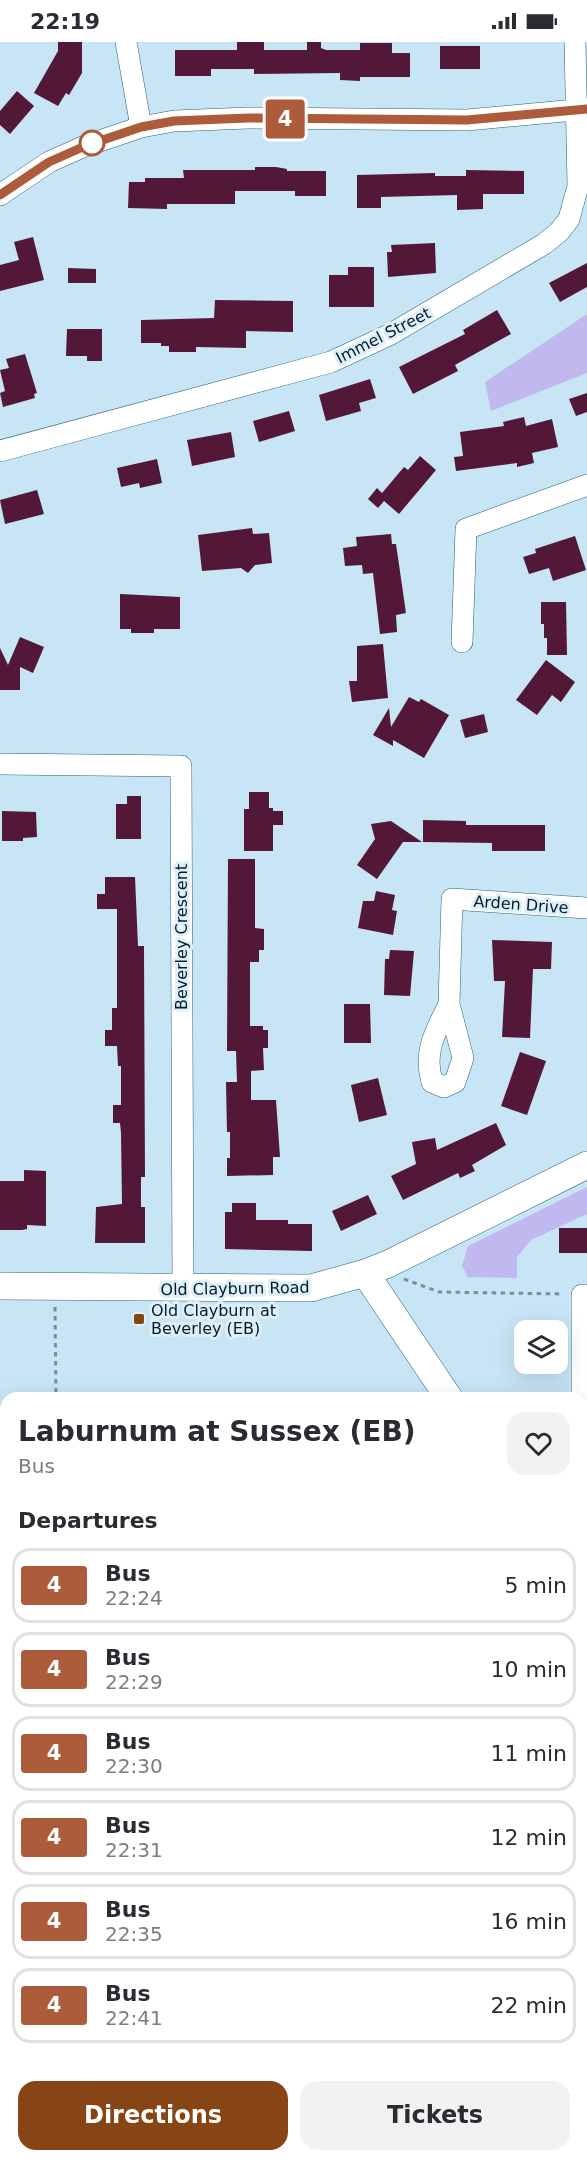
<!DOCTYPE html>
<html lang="en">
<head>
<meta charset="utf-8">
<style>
  :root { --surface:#fff; --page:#f2f2f3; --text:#2b2b33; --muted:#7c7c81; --line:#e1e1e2; --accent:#874415 }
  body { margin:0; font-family:"DejaVu Sans",sans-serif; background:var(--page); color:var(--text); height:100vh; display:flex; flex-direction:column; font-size:22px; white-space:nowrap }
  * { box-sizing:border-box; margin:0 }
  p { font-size:20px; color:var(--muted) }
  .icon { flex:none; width:33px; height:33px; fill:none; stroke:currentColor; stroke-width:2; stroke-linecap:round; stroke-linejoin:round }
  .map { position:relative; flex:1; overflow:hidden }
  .drawer { position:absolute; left:0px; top:1350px; width:588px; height:770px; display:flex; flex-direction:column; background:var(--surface); border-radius:18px 18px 0 0; box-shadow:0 6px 24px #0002 }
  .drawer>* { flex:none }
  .badge { padding:0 12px; border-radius:4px; font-size:21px; line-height:39px }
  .buttons { position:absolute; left:514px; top:1278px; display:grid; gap:12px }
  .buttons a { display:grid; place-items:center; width:54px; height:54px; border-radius:12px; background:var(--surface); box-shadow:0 6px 24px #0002; font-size:30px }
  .map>.badge { position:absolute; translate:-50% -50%; box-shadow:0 0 0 3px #fff }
  h2 { padding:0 18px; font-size:22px; line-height:54px }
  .round { display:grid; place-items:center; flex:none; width:63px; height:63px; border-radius:18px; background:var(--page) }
  .overview { display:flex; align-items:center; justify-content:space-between; height:102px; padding:0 18px }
  h1 { font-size:28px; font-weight:700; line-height:45px }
  .primary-button { display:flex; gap:12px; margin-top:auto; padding:12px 18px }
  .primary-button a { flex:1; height:69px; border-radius:18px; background:var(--accent); color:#fff; font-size:24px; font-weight:700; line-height:69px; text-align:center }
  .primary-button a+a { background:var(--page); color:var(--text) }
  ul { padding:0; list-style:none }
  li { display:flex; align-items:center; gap:18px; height:75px; margin:0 12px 9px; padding:0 6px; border:3px solid var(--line); border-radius:18px }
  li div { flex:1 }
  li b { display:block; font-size:22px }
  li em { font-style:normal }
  li .badge { min-width:66px; font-weight:700; text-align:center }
  .status { display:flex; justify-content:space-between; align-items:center; height:42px; padding:0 30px; background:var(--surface); direction:ltr }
  .status svg { height:16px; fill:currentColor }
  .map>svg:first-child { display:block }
</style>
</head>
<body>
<div class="status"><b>22:19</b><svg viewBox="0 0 49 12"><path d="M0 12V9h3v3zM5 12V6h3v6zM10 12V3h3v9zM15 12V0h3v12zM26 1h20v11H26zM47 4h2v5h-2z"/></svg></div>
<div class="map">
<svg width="587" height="2119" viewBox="0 0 587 2119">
  <rect width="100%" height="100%" fill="#c7e5f5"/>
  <g fill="#c0b8ef">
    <path d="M587,272V331L491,369L485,340Z"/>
    <path d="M587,1145V1172L531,1198L517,1215V1236L468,1235L462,1224L468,1204Z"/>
  </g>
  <g fill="#531837">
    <path d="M58,0H82V31L69,53L66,51L58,64L34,51L58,9Z"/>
    <path d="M237,0H264V8H307V0H321V6L326,8H360V1H392V11H410V35H360V39L340,38V31L254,32V27H211V34H175V8H237Z"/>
    <rect x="440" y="4" width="40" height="23"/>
    <path d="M17,49L34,64L10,92L0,83V69Z"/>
    <path d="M255,125H276L287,127V129H326V154H295V149H235V162H167V167L128,166L129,140H145V136H184L183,128H255Z"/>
    <path d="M466,128L524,129V152H483V167L457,168V153L381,155V166H357V133L435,131V134H466Z"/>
    <path d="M33,195L44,238L0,249V223L19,218L14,200Z"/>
    <path d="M435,201L436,231L388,235L387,210H392L391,203Z"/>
    <path d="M587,221V245L560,260L549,241Z"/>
    <path d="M348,225H374V265H329V233H348Z"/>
    <path d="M68,226L96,227V241H68Z"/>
    <path d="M215,258L293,259V290L246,289V306L196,305V310H169V304H161V301H141V278L214,276Z"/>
    <path d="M497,268L511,292L455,323L458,329L413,352L399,325L465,292L463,288Z"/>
    <path d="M67,287H102V319H87V314H66Z"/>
    <path d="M25,312L37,351L34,352L35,356L3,365L0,351L5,349L0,328L9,326L6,317Z"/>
    <path d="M370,337L376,356L359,361L361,369L326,379L319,353Z"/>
    <path d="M587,351V370L576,374L569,357Z"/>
    <path d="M289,369L295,389L259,400L253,379Z"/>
    <path d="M524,375L526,384L552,377L558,405L532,411L534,421L517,425V421L456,429L454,415L463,414L460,390L504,384L503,380Z"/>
    <path d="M231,390L235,415L192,424L187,398Z"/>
    <path d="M420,414L436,428L399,472L384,459L378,466L368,457L377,446L382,451L404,425L408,428Z"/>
    <path d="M157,417L162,441L140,446L139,441L121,445L117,426Z"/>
    <path d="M37,448L44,472L5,482L0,458Z"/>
    <path d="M252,486L253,492L269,491L272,521L255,523L248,531L241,526L202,529L198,493Z"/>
    <path d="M391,492L392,502H396L406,571L396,573L397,590L380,592L373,531L363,532L362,523L345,524L343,506L357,504L356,495Z"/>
    <path d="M575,494L586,528L553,539L549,526L529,532L523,515L536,511L535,507Z"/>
    <path d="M120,552L180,555V587H154V591H131V587H120Z"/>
    <path d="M541,560H566L567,613H547V596H544V582H541Z"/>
    <path d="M20,595L44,605L33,631L20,625V648H0V606L8,623Z"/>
    <path d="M383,602L388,656L352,660L349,639H357V604Z"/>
    <path d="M546,618L575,640L561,660L552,653L537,673L516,658Z"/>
    <path d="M409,655L419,660L421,657L449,673L424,716L393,698V704L373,693L389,666L391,685Z"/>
    <path d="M484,672L488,690L465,696L460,678Z"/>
    <path d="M249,750H269V766H273V769H283V783H273V809H244V767H249Z"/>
    <path d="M127,754H141V797H116V762H127Z"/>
    <path d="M2,769L36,770L37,795L23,796V799H2Z"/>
    <path d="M423,778L466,779V783H545V809H492V801L423,800Z"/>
    <path d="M391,779L422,800H403L377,837L357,823L375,797L371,782Z"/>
    <path d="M228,817H255V886L264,887V908H259V920H250V984H263V988H268V1006H263L264,1028L251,1029V1058H276L280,1115H273V1133L227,1134V1116H230V1090H227L226,1040H237L236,1009H227Z"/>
    <path d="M105,835H135L138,904H144L145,1135H141V1165H145V1201H95L96,1165L122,1162L121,1091L120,1081H113V1063H121V1024H118L117,1004H105V988H112V966H117V867H97V852H105Z"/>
    <path d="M376,849L395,853L392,868L397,869L393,893L358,886L363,859H374Z"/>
    <path d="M492,898L552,900L551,927H533L530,996L502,995L505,939H494Z"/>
    <path d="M390,908L414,909L410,954L384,953L385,917H389Z"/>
    <path d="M344,962H370L371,1001H344Z"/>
    <path d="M520,1010L546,1019L527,1073L501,1064Z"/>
    <path d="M378,1036L387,1073L359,1080L351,1043Z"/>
    <path d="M496,1081L506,1103L472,1123L475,1129L460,1136L458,1131L403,1158L391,1134L416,1122L412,1100L435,1096L437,1108Z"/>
    <path d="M24,1128L46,1129V1184L27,1183V1187L22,1188H0V1139H24Z"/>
    <path d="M368,1153L377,1172L341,1189L332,1169Z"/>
    <path d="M232,1161H256V1178H288V1182H312V1209L225,1207V1170H232Z"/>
    <rect x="559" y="1186" width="28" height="25"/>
  </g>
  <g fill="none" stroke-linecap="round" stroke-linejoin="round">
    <g stroke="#24627e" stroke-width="22">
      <g id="minor">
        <path d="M126,0L141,85"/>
        <path d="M0,153L49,120L85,104L141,85L174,79L248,76L467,78L586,67"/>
        <path d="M0,409L331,320L391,292L544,202L559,190L569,177L578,144L575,0"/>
        <path d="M462,600L466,487L587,443"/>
        <path d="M0,722L181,724L183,1247"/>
        <path d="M449,962C436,989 423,1009 432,1040L444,1045L455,1040L463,1016L449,962L452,857L587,866"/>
        <path d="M582,1467V1253H587"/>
        <path d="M0,1928H6"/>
        <path d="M84,2119L86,2114"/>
      </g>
    </g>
    <g stroke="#24627e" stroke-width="28">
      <g id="major">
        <path d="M365,1231L449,1356"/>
        <path d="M0,1244L311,1246L365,1231L388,1222L587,1123"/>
        <path d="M578,2114V2119"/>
      </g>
    </g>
    <g stroke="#7391a0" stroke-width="3" stroke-dasharray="4.5 4.5" stroke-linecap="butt">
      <path d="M404,1237L439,1250L563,1252"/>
      <path d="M55,1265L56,1356"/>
      <path d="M139,1277V1283"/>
      <path d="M0,1582H6"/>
    </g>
    <use href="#minor" stroke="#fff" stroke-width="21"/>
    <use href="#major" stroke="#fff" stroke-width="27"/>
  </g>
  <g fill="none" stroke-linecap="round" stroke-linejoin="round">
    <g stroke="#fff" stroke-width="14">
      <path id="line" d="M0,153L49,120L85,104L141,85L174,79L248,76L467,78L587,67"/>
    </g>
    <use href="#line" stroke="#ac5c3b" stroke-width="9"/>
  </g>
  <circle fill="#fff" stroke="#ac5c3b" stroke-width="3" cx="92" cy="101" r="12"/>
  <rect fill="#874415" stroke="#e0eff7" stroke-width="2" x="133" y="1271" width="12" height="12" rx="3"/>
  <g text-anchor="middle" stroke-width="6" stroke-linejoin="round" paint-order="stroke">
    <g font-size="16" fill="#001e2c" stroke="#e0eff7">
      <text transform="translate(383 293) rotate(-27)" y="6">Immel Street</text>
      <text transform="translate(521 862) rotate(4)" y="6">Arden Drive</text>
      <text transform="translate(181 895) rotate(-90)" y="6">Beverley Crescent</text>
      <text transform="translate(235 1246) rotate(-1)" y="6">Old Clayburn Road</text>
    </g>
    <g font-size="16" fill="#001e2c" stroke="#e0eff7" text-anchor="start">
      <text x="151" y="1274">Old Clayburn at<tspan x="151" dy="18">Beverley (EB)</tspan></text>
    </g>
  </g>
</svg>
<div class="buttons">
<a><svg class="icon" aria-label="layers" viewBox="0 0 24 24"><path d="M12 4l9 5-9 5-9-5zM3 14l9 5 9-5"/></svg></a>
</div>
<b class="badge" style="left:285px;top:77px;background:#ac5c3b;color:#fff">4</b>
<section class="drawer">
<div class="overview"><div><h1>Laburnum at Sussex (EB)</h1><p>Bus</p></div><a class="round"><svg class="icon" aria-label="heart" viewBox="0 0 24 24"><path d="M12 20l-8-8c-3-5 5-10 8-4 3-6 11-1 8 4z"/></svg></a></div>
<h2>Departures</h2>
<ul>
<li><span class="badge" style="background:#ac5c3b;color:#fff">4</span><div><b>Bus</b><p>22:24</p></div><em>5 min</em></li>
<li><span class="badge" style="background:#ac5c3b;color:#fff">4</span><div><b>Bus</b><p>22:29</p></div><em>10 min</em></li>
<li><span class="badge" style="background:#ac5c3b;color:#fff">4</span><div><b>Bus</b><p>22:30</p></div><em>11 min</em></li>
<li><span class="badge" style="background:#ac5c3b;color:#fff">4</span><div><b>Bus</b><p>22:31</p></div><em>12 min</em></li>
<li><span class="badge" style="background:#ac5c3b;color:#fff">4</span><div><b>Bus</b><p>22:35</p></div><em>16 min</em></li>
<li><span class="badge" style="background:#ac5c3b;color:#fff">4</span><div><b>Bus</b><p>22:41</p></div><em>22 min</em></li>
</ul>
<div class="primary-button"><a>Directions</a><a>Tickets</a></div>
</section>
</div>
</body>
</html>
